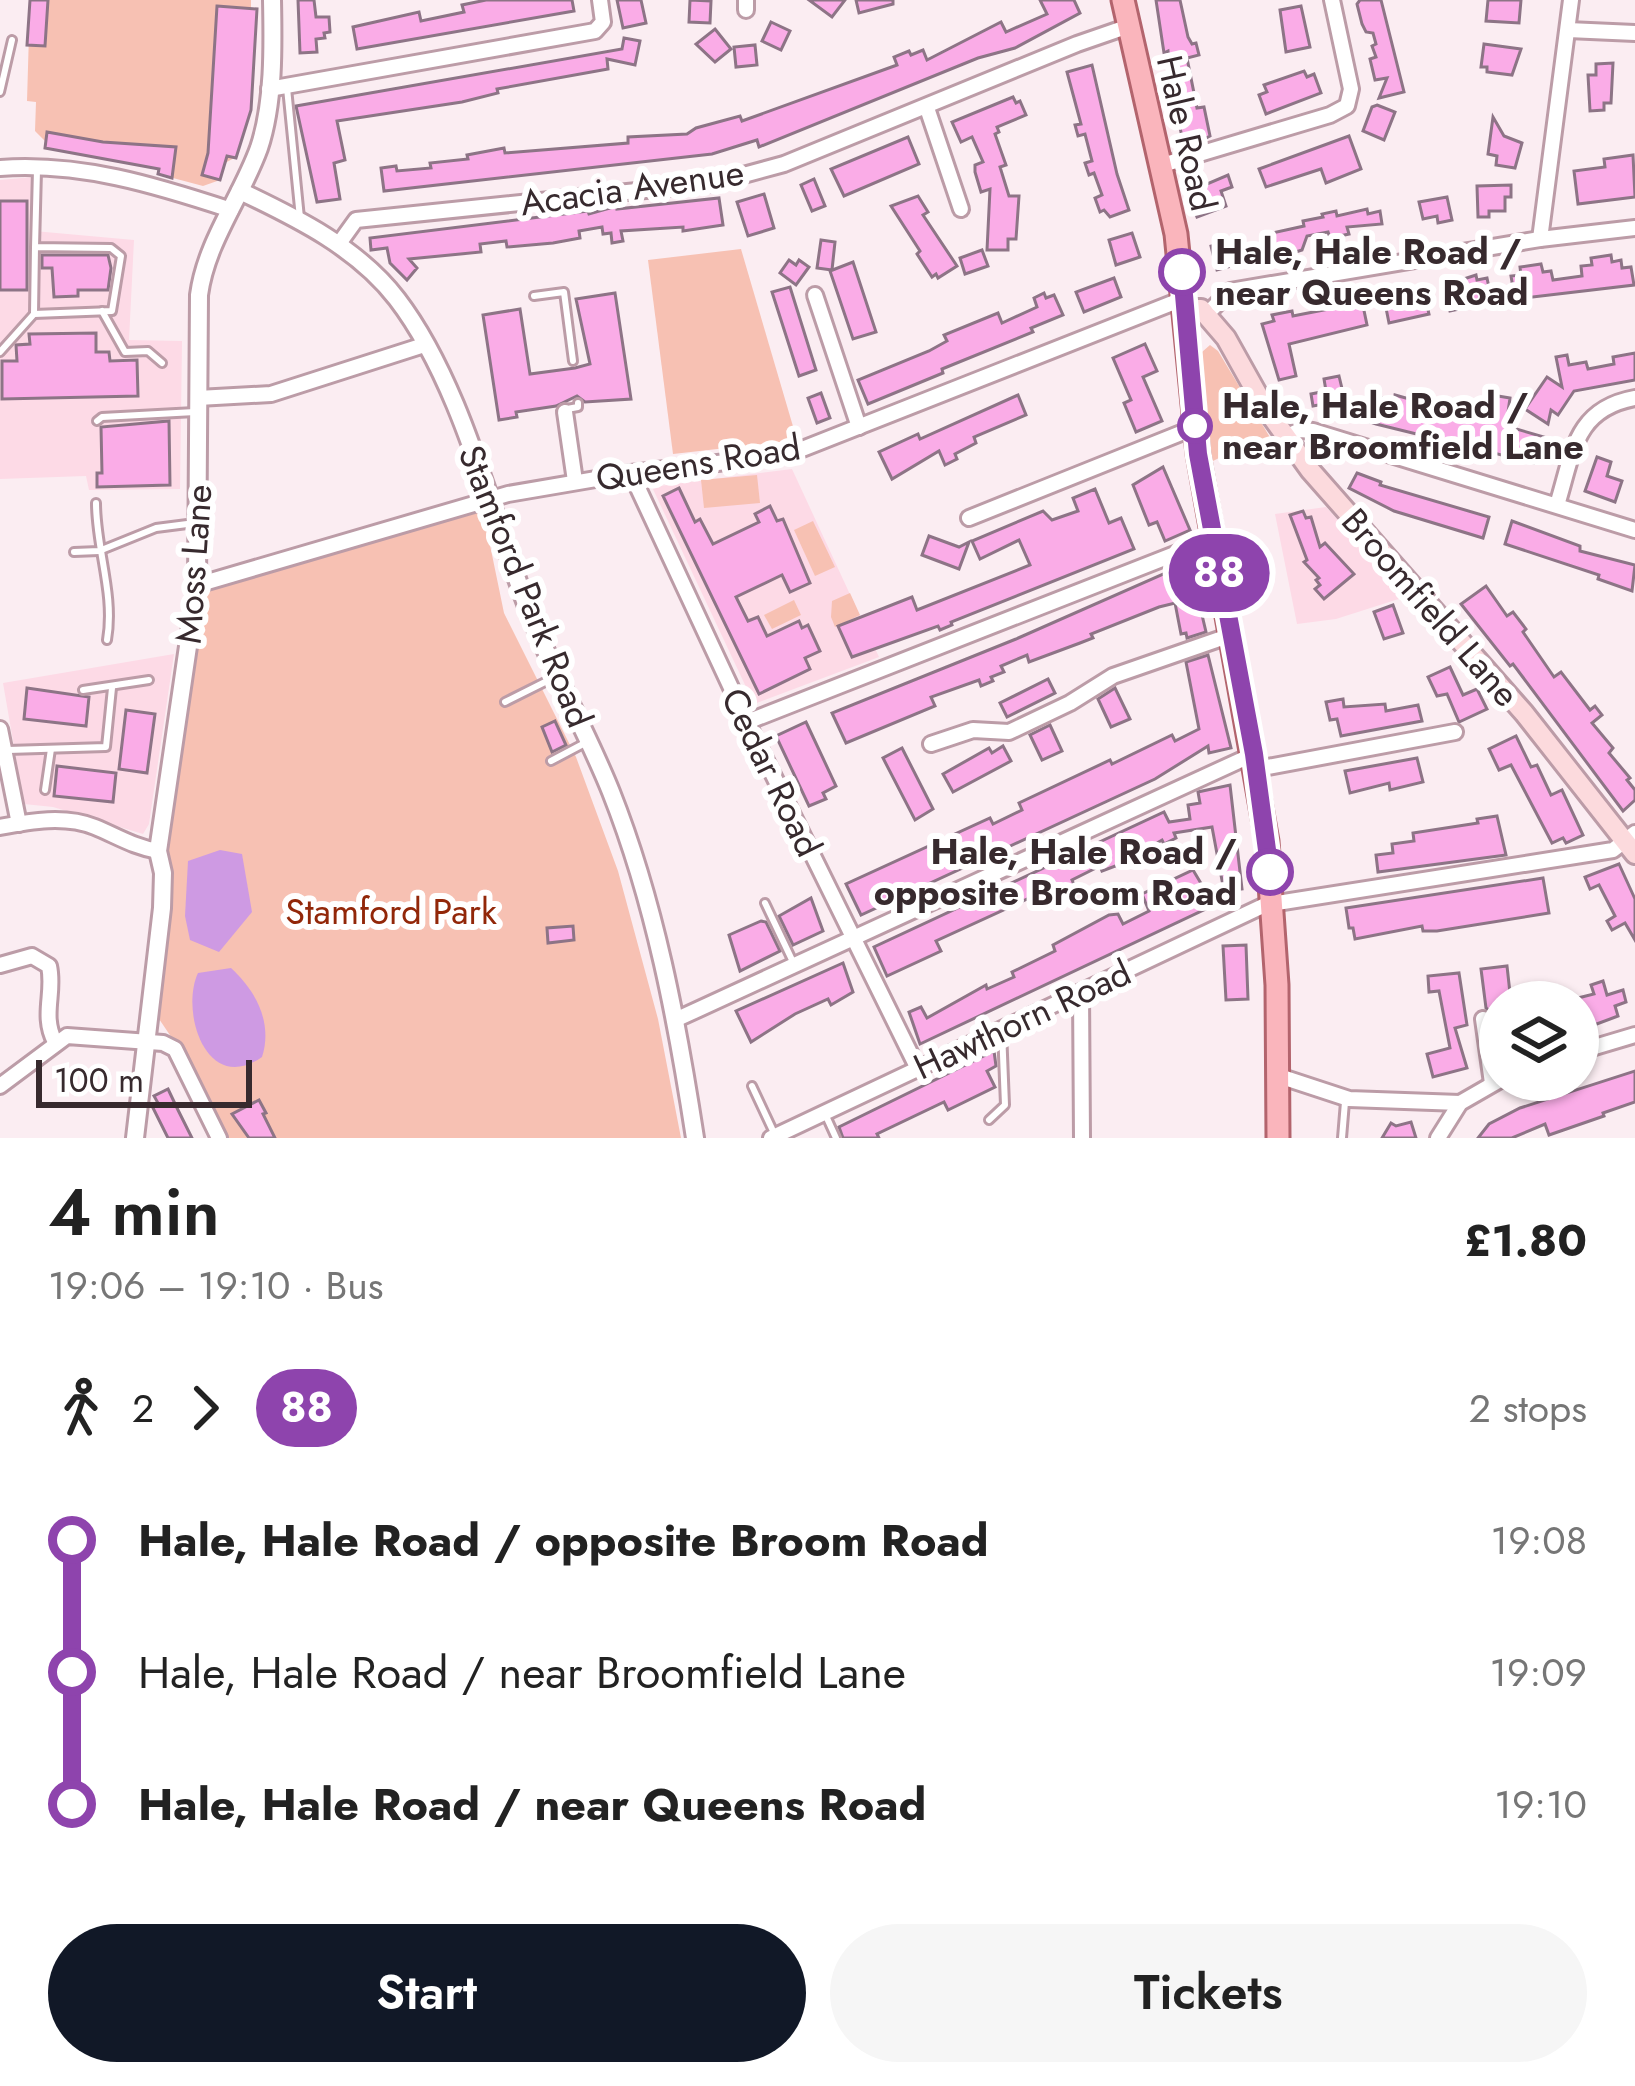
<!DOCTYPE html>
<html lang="en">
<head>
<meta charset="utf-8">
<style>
  :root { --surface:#fff; --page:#f6f6f6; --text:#222; --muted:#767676; --accent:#111827 }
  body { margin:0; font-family:Jost,sans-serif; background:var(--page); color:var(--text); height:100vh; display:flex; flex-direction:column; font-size:45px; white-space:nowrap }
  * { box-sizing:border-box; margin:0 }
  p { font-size:39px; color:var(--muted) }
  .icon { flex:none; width:66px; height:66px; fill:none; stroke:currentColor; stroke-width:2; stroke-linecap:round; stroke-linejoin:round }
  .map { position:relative; height:1138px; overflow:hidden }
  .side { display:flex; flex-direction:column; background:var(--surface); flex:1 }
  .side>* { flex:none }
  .badge { padding:0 24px; border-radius:39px; font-size:42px; line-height:78px }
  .tools { position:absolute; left:1479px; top:981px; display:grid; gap:24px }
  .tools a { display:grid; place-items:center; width:120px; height:120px; border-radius:50%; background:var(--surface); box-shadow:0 3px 9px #0004; font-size:60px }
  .scale { position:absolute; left:36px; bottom:30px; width:216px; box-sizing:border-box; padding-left:12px; border:6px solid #372a2e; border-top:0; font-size:33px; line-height:42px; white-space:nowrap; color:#372a2e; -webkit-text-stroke:9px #fff; paint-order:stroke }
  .map>.badge { position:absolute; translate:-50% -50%; box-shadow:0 0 0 6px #fff }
  .legs { display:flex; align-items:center; gap:18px; height:132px; padding:0 48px; font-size:39px }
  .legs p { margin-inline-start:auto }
  .summary { display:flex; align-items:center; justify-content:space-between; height:204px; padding:0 48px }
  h1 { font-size:66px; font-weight:600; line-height:90px }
  .button { display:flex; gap:24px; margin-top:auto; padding:24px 48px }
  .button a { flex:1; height:138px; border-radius:72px; background:var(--accent); color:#fff; font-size:48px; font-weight:600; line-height:138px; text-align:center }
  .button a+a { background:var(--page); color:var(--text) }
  ul { padding:0 48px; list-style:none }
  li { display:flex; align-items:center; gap:42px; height:132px; font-size:45px }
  li i { display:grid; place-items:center; width:18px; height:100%; margin:0 15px; background:currentColor }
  li i::after { content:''; width:30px; height:30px; margin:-15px; border:9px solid; border-radius:50%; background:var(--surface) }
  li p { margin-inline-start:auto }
  li:first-child i { background:linear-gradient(#0000 50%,currentColor 0) }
  li:last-child i { background:linear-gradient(currentColor 50%,#0000 0) }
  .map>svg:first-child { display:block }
</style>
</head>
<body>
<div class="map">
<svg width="1635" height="1138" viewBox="0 0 1635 1138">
  <rect width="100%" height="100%" fill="#fbedf2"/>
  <g fill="#fddae6">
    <path d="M43,176L34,231L134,240L129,340L182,341L180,489L89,490L86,476L0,479V180Z"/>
    <path d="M792,469L879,657L754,704L652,487Z"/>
    <path d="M1326,507L1408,596L1336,619L1297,624L1275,514Z"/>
    <path d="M174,654L149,824L143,834L53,807L24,804L3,683Z"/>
  </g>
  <g fill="#f7c1b3">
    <path d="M30,0H251V8L257,9L251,110L236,157L225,163L220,180L203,186L158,174V169L45,148L46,142L35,131L36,102L27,101Z"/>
    <path d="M741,249L797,440L673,454L648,260Z"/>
    <path d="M1210,345L1218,351L1280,454L1219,458L1211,462L1202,352Z"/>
    <path d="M757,475L760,503L704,508L701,480Z"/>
    <path d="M483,511L504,613L576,757L618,871L658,1019L681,1138H224L182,1053L153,1010L173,793L204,588Z"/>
    <path d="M813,521L835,567L815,576L794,530Z"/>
    <path d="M850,593L860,615L835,627L831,617L832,601Z"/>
    <path d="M794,600L801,615L772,629L764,615Z"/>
  </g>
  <g fill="#ce9ae3">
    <path d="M220,850L242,854L252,912L219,952L190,940L185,916L188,861Z"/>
    <path d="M231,968C256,991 273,1023 262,1057C206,1096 180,1011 198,973Z"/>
  </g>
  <g fill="#faace7" stroke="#8d7486" stroke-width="3">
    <path d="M30,0H48L45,46L27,45Z"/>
    <path d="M298,0H314L316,17H329L330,32L324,33L325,38L316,39L317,52L300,53Z"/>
    <path d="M486,0H572L574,11L357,49L353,27L419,12L421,21L464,12L462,5Z"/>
    <path d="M617,0H641L646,23L623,28Z"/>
    <path d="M690,0L711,1L710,23L689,22Z"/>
    <path d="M809,0H845L832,17Z"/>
    <path d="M856,0H893V4L859,13Z"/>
    <path d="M1040,0H1074L1080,13L1015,48L978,58L759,147L757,140L712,154L384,191L381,168L396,166L397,171L431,168L430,163L468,159L467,155L504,148L505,153L628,143V137L687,134L696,128L740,116L742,121L897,65L894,57L909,51L911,55L923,50L927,60L1001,22L1006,32L1047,14Z"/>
    <path d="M1156,0H1180L1188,37L1192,44L1196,43L1199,55L1187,58L1197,108L1204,107L1210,136L1204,139L1187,142L1186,136L1182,137L1178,118L1182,117L1177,94L1173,95L1168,51L1164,53Z"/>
    <path d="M1360,0H1381L1404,92L1379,98L1387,78L1375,80L1370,59L1376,57L1372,46L1376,44L1373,33L1366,32L1362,24L1357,4Z"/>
    <path d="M1488,0H1521L1519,23L1486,21Z"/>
    <path d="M217,6L257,9L251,110L236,158L227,156L220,180L202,175L208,153Z"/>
    <path d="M1301,6L1310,47L1286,52L1280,10Z"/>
    <path d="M771,22L790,31L781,50L762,41Z"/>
    <path d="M715,29L731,49L715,62L696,44Z"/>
    <path d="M624,38L640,41L635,65L607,59L608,69L497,89L498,93L462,102L337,121L345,160L334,163L340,199L317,202L296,106L622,49Z"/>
    <path d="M1484,44L1521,49L1512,75L1487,72V67H1481Z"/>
    <path d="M755,45L757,65L736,67L734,47Z"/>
    <path d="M1613,63L1611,103H1604V110L1590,111L1588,75H1596V64Z"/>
    <path d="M1092,65L1117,174L1129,210L1110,217L1104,210L1100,212L1095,198L1102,195L1094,173L1089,175L1085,163L1092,161L1085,134L1078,136L1075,125L1081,124L1067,72Z"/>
    <path d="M1304,71L1307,77L1314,74L1321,93L1266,114L1259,95L1267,92L1264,85Z"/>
    <path d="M1013,97L1016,103L1020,101L1026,115L997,127L999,132L995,134L1006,165L1000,167L1009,196H1019L1016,239H1008V250H987L990,189L981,192L975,172V165L983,162L972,137L961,142L952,122Z"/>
    <path d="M1377,105L1395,112L1384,140L1363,131L1372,107Z"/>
    <path d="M1493,117L1504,136L1522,143L1515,168L1496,165L1497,156L1488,154Z"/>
    <path d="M47,132L103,142L176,147L172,178L158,174L159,169L45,148Z"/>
    <path d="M1349,136L1361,169L1326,183L1321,169L1266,187L1259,169Z"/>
    <path d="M908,137L919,164L844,196L831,169Z"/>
    <path d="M1633,155L1635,197L1578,204L1574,171L1605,167L1604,159Z"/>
    <path d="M1228,175L1232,187L1221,191L1226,206L1197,217L1188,192Z"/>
    <path d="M814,179L825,206L812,211L801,185Z"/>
    <path d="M1511,185V197H1505V211H1489V217H1478L1477,186Z"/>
    <path d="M764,194L774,228L748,236L737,202Z"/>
    <path d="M918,196L928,212L923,215L957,266L938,278L936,274L932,277L917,254L920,251L891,206Z"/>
    <path d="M1447,197L1452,220L1438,223L1437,216L1423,219L1419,202Z"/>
    <path d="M719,198L723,225L683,231V227L621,231L623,241L612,243L611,233L603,234L602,227L579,231L580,238L553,243L507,247L506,241L480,244L481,252L409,259L417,268L407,280L390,263L387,248L371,250L370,238L588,211L589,214L617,206V209Z"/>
    <rect x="0" y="201" width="27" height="89"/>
    <path d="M1367,209L1368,214L1380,211L1382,224L1347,227L1349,234L1330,238L1328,232L1307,236L1302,250L1271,260L1263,235L1304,226L1303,221L1323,217L1322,214L1336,211L1337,216Z"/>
    <path d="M1132,233L1140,257L1116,265L1109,240Z"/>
    <path d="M821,240L835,242L832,270L817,268Z"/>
    <path d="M1232,241L1239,264L1217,270L1211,246Z"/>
    <path d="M982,250L988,266L965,274L960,258Z"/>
    <path d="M42,255H108L111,268L108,290H78V296L54,297L52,268H42Z"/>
    <path d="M1611,255L1612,262L1621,260L1622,268L1631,267L1634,285L1515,299L1511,276L1521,275L1520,267L1541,264L1543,272L1551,271L1553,280L1582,276L1581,266L1592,265L1591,258Z"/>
    <path d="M789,260L796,265L799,260L809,267L796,285L780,273Z"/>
    <path d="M853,262L876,332L853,339L830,271Z"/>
    <path d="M1476,275L1477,280L1487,278L1492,302L1450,311L1445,285Z"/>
    <path d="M1114,278L1121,297L1084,312L1076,292Z"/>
    <path d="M790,287L816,370L799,376L772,292Z"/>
    <path d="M1411,287L1412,292L1423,289L1429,314L1389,323L1384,298L1396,296L1395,290Z"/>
    <path d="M615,293L631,399L585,402L577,396L556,406L516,412L517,417L499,420L483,315L520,309L530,374L575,368L590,364L576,299Z"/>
    <path d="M1044,293L1046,298L1054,295L1063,315L1031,328L1033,332L942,369L943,373L868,404L858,380L929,351L947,341L944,335L998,313L1002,323L1037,307L1034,298Z"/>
    <path d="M1349,299L1350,304L1362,301L1367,325L1289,344L1296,376L1279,380L1262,324L1274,321L1272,315L1292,311L1293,316L1303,314L1334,308L1333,303Z"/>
    <path d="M96,333V352H109L110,361L137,360L138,396L2,399V361H17L16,345L30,344L29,334Z"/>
    <path d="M1145,344L1157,371L1143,377L1162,421L1136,432L1124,403L1131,400L1113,358Z"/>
    <path d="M1635,353V380L1574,391L1558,415L1551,410L1548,424L1525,409L1547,377L1562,387L1556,357L1567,355L1569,365L1586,362L1588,369L1614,364L1613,357Z"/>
    <path d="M1339,376L1345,401L1336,403L1337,410L1325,412L1324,404L1313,406L1311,394L1326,391L1324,379Z"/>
    <path d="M821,393L830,418L817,423L808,398Z"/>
    <path d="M1369,394L1394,401L1395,395L1413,400L1410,412L1432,418L1436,412L1469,420L1478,412L1495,414L1498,396L1510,398L1506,426L1544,437L1541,460L1536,458L1534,463L1376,424L1359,418Z"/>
    <path d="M1018,395L1026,415L974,437L976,443L955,454L957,459L945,465L939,451L892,479L879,452L918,434L920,439Z"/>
    <path d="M169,421L170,485L97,487V473H102L101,427Z"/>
    <path d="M1597,457L1611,462L1607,476L1622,481L1615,502L1585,491Z"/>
    <path d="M1163,467L1190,530L1165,541L1157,522L1149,525L1133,485Z"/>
    <path d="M1357,473L1381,482L1380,485L1489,517L1483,538L1394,511L1349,488Z"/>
    <path d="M679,488L695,522L700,519L713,544L759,522L755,514L770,506L777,521L783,519L810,583L790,592L782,575L736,597L748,621L758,617L767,636L799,621L802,628L808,625L820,651L805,658L810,669L759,694L663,496Z"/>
    <path d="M1095,489L1109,523L1121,518L1134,549L951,622L952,625L940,630L938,626L852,657L838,626L912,597L917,610L1030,565L1019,540L980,559L972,541L1043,511L1052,520L1078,511L1073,498Z"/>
    <path d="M1303,511L1306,518L1311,517L1320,547L1325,543L1354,574L1324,599L1315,589L1320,585L1316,580L1319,578L1304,562L1307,560L1290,515Z"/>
    <path d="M1512,521L1580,546V551L1635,565L1632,591L1598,579L1599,575L1505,544Z"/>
    <path d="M929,536L959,547L969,542L959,569L922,555Z"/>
    <path d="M1184,565L1194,581L1206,632L1187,638L1186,633L1181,634L1175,603L1159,607L1091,634L1093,638L1080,643L1029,662L1027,655L1001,666L1004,672L991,677L993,681L981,686L979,680L931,697L935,706L846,743L832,713L1016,639Z"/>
    <path d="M1486,586L1507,616L1513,612L1526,629L1523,632L1554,677L1561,672L1590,710L1595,706L1602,715L1592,723L1613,748L1609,753L1630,778L1627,780L1635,790V800L1623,811L1513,664L1510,666L1461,604Z"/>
    <path d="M1393,605L1403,633L1384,639L1374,612Z"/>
    <path d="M1208,655L1231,748L1209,753L1208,746L1155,779L861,915L846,884L990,818L993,824L1022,810L1019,803L1110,760L1112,764L1172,735L1175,741L1199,729L1186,662Z"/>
    <path d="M1450,667L1463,695L1477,689L1487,709L1459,722L1447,694L1437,696L1428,677Z"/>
    <path d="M1048,679L1055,693L1007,717L1000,703Z"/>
    <path d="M27,688L89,697L86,726L24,719Z"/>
    <path d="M1115,688L1130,719L1111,727L1098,699Z"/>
    <path d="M1343,699L1344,707L1385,704L1386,711L1418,705L1422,721L1341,736L1337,719L1330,720L1326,702Z"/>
    <path d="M126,710L155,714L147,773L119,769Z"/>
    <path d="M555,721L566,745L552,752L542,727Z"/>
    <path d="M806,722L836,786L823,793L826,799L809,806L776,736Z"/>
    <path d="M1050,725L1062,751L1042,760L1030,735Z"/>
    <path d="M1516,736L1531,767L1537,765L1551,795L1562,790L1583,835L1566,843L1563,838L1552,843L1511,765L1499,770L1489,749Z"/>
    <path d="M1003,746L1011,761L953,792L943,774L989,748L992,753Z"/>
    <path d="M902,748L933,809L915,820L883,758Z"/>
    <path d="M1417,758L1423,782L1390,790L1389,783L1350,793L1345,771Z"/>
    <path d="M57,766L116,773L113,802L54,796Z"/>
    <path d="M1230,785L1242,889L1224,891L1212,827L1174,833L1176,838L1164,844L1162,840L1121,864L1102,871L1100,866L1072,880L1075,887L1064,892L1039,902L1036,895L936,941L941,951L887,976L874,947L1164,812L1169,822L1190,819L1188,805L1200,803L1198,792Z"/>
    <path d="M1497,816L1506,855L1378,872L1376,855L1393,853L1392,844L1414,841L1413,833L1478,823L1477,819Z"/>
    <path d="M1619,864L1635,899V940L1625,923L1612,930L1607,921L1615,916L1599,885L1590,889L1585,877Z"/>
    <path d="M1193,870L1214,905L920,1044L909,1012L921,1007L927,1018L986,985L987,989L1014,977L1012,972L1055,951L1053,945L1109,915L1118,914L1123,924L1149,911L1142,894Z"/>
    <path d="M1543,878L1549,913L1437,931H1423L1422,926L1355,939L1353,928H1349L1346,908Z"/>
    <path d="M811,898L823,931L793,945L779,916Z"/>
    <path d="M761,921L766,922L780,951L740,971L729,935Z"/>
    <path d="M573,926L574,940L548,943L547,928Z"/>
    <path d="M1246,945L1248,999L1226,1000L1223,946Z"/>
    <path d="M843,963L853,992L831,1005L828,999L795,1014L751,1042L736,1011Z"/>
    <path d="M1507,966L1511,1002H1500V1013L1493,1014L1486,1008L1481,969Z"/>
    <path d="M1459,973L1467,1025L1455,1028L1467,1068L1433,1077L1427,1054L1450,1048L1439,991L1429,992L1428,976Z"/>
    <path d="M1603,981L1607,995L1623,990L1626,1002L1615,1006L1618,1016L1578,1031V998L1594,994L1591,985Z"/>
    <path d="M994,1051L996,1066L987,1071L995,1087L948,1110L944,1102L877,1134L879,1138H843L839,1127Z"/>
    <path d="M1635,1071V1102L1603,1113L1604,1116L1549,1135L1545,1124L1512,1138H1478L1489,1124L1520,1108Z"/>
    <path d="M168,1089L178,1110L192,1138H168L152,1106L158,1103L154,1096Z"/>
    <path d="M259,1100L266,1113L263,1114L275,1138H249L232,1114Z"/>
    <path d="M1411,1122L1416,1138H1382L1391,1123L1396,1126Z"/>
  </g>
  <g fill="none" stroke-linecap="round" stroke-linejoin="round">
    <g stroke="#bc9ca7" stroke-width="12">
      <g id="service">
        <path d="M287,88L300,218"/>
        <path d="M0,92L12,40"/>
        <path d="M35,247L34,314L112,311L121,256L111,248L35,247L37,170"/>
        <path d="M534,296L564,292L573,361"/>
        <path d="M102,311L125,352L148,351L162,363"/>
        <path d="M0,352L34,314"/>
        <path d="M567,409L578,407V403"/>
        <path d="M97,421L102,417L195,412"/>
        <path d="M96,503C96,549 115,594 107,640"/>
        <path d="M74,552L99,551L156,528L195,523"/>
        <path d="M83,690L149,680"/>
        <path d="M505,702L555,677"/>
        <path d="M8,750L106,747L112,688"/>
        <path d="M551,761L585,743"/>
        <path d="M45,790L51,749"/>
        <path d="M765,903L793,962"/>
        <path d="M752,1086L774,1133"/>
        <path d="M826,1116L836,1138"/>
        <path d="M989,1120L1005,1105L1002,1030"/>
        <path d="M1342,1138L1345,1102"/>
      </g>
    </g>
    <g stroke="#bc9ca7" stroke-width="20">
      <g id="minor">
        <path d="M746,0V10"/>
        <path d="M1568,30L1635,33"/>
        <path d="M269,89L595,31L603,22L600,0"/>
        <path d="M927,108L961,209"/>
        <path d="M1159,166L1330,115L1347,106L1351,89L1332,0"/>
        <path d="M0,168C80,162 155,185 231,210"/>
        <path d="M1540,239L1571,0"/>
        <path d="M338,245L356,220L714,183L784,164L1077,44L1129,26"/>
        <path d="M815,295L859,427"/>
        <path d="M1207,314L1230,291L1540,239L1635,228"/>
        <path d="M198,398L271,394L424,345"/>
        <path d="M565,412L575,481"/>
        <path d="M1285,437L1300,430L1313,431L1635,530"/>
        <path d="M631,473L747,722L918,1069"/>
        <path d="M1557,505C1573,454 1574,409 1635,398"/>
        <path d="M969,518L1196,427"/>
        <path d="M197,585L508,494L631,473L787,455L1185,298"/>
        <path d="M747,722L1213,539"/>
        <path d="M0,729L19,824"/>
        <path d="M931,744L973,730L1009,732L1070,703L1113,676L1231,635"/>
        <path d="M1257,769L1455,732"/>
        <path d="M0,827C31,821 65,815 95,827C117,836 134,847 158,851"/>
        <path d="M0,965L32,956L49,966C55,993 41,1015 55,1042"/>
        <path d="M1081,992L1082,1138"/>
        <path d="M1483,1019L1492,1083"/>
        <path d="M675,1020L1254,754"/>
        <path d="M1578,1052L1635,1035"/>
        <path d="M1279,1076L1349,1099L1460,1103"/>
        <path d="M0,1086L67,1036L163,1043L175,1049L219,1138"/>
        <path d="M771,1138L1265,905L1613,850L1635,833"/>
        <path d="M1438,1138L1460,1103L1500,1080"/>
      </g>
    </g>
    <g stroke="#bc9ca7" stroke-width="22">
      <g id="tertiary">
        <path d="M240,191C297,218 358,248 397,299C459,380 489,505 525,601C549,666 585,727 611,792C655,903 677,1021 695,1138"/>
        <path d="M135,1138L162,908L163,873L158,851L197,585L199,295C206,242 241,198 259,148C274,103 273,47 272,0"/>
      </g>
    </g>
    <g stroke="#bc9ca7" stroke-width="24">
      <path id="secondary" d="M1186,309H1201L1226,338L1264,406L1310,470L1524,713L1635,854"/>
    </g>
    <g stroke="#b3646d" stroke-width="27">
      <path id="primary" d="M1123,0L1176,234L1198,454L1267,841L1277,985L1278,1138"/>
    </g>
    <use href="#service" stroke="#fff" stroke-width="6"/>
    <use href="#minor" stroke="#fff" stroke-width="14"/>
    <use href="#tertiary" stroke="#fff" stroke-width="16"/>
    <use href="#secondary" stroke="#fcdadd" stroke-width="18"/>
    <use href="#primary" stroke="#fab5bc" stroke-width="21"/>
  </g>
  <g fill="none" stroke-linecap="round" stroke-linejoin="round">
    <g stroke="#fff" stroke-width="27">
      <path id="line-1" d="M1182,272L1198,454L1254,754L1270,872"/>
    </g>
    <use href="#line-1" stroke="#8e44ad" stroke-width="18"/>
  </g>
  <g fill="#fff" stroke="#8e44ad" stroke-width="6">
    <circle cx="1182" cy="272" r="21"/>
    <circle cx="1195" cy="426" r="15"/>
    <circle cx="1270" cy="872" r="21"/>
  </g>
  <g text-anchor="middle" stroke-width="12" stroke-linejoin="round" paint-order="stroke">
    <g font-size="36" fill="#372a2e" stroke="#fff">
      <text transform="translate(1187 133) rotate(77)" y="13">Hale Road</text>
      <text transform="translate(632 187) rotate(-8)" y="13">Acacia Avenue</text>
      <text transform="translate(698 462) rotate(-9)" y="13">Queens Road</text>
      <text transform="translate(193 564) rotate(-86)" y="13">Moss Lane</text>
      <text transform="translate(526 586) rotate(68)" y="13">Stamford Park Road</text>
      <text transform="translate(1431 607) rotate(49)" y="13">Broomfield Lane</text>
      <text transform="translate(772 772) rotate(64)" y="13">Cedar Road</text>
      <text transform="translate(1022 1019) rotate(-25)" y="13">Hawthorn Road</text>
    </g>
    <g font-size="36" font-weight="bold" fill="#372a2e" stroke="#fff" text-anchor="start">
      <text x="1215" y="264">Hale, Hale Road /<tspan x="1215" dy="41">near Queens Road</tspan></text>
      <text x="1222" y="418">Hale, Hale Road /<tspan x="1222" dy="41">near Broomfield Lane</tspan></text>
      <text x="1237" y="864" text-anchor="end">Hale, Hale Road /<tspan x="1237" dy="41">opposite Broom Road</tspan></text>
    </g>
    <g font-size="36" fill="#922709" stroke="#fff">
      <text x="391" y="924">Stamford Park</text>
    </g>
  </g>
</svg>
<div class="tools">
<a><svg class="icon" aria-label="layers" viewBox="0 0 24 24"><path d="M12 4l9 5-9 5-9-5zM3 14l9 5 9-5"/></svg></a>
</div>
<div class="scale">100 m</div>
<b class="badge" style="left:1219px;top:573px;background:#8e44ad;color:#fff">88</b>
</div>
<section class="side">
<div class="summary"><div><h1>4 min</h1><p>19:06 – 19:10 · Bus</p></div><b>£1.80</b></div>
<div class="legs"><svg class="icon" aria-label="walk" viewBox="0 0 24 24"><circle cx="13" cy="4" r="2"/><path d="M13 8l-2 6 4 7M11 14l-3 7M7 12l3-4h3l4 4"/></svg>2<svg class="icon" aria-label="forward" viewBox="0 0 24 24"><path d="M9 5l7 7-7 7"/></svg><b class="badge" style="background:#8e44ad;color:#fff">88</b><p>2 stops</p></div>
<ul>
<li><i style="color:#8e44ad"></i><b>Hale, Hale Road / opposite Broom Road</b><p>19:08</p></li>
<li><i style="color:#8e44ad"></i><span>Hale, Hale Road / near Broomfield Lane</span><p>19:09</p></li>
<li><i style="color:#8e44ad"></i><b>Hale, Hale Road / near Queens Road</b><p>19:10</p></li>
</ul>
<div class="button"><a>Start</a><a>Tickets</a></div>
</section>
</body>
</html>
